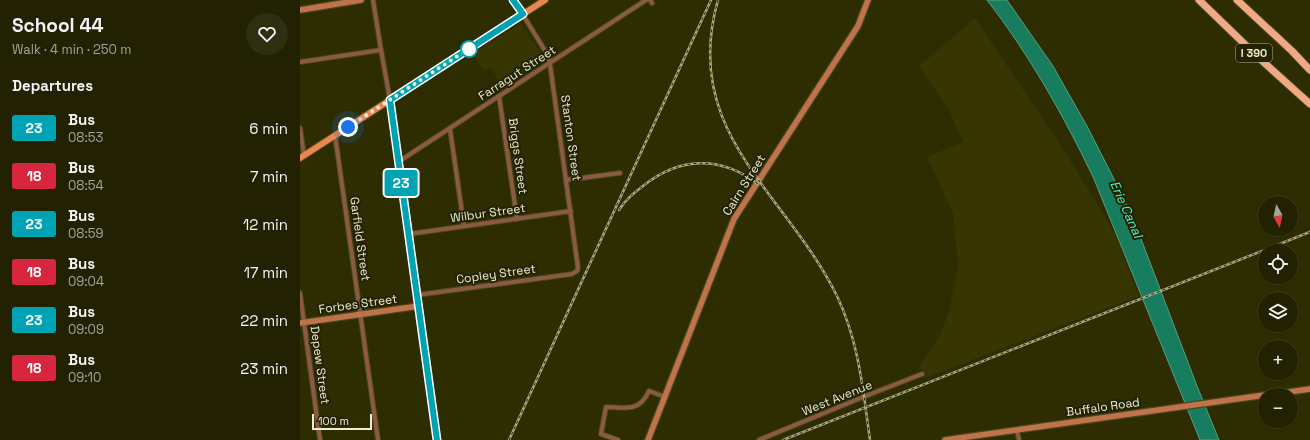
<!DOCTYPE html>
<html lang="en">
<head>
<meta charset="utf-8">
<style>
  :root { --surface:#222101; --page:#2e2e10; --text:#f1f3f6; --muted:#a2a399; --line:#3f3e23 }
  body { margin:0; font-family:"Space Grotesk",sans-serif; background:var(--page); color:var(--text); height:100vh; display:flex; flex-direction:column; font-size:15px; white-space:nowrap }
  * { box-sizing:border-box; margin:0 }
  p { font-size:13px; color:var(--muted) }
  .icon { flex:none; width:22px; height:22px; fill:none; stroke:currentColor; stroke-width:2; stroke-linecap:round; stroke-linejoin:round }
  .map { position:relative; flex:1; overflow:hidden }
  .drawer { display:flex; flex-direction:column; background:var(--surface); width:300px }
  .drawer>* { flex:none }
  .badge { padding:0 8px; border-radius:3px; font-size:14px; line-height:26px }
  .needle { width:26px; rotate:172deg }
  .tools { position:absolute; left:958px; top:196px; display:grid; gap:8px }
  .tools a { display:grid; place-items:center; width:40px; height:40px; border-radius:50%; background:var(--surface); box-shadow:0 1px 3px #0004,0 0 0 1px var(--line); font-size:20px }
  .scale { position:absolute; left:12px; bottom:10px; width:60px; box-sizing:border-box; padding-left:4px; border:2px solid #ededd1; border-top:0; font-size:11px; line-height:14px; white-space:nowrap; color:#ededd1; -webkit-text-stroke:3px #232205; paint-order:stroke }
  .you { position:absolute; width:20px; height:20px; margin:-10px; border:3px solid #fff; border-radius:50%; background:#1a73e8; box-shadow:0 0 0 6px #1a73e833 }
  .map>.badge { position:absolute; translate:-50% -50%; box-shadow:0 0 0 2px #fff }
  h2 { padding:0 12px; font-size:15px; line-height:36px }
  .round { display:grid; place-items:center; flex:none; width:42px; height:42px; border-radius:21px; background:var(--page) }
  .head { display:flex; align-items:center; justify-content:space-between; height:68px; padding:0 12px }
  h1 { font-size:19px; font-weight:700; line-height:30px }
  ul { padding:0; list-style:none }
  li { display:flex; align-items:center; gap:12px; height:48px; padding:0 12px }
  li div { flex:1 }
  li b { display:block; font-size:15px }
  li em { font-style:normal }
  li .badge { min-width:44px; font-weight:700; text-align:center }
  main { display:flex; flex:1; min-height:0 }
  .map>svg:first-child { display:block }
</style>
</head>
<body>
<main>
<section class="drawer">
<div class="head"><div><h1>School 44</h1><p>Walk · 4 min · 250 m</p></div><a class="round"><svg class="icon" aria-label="heart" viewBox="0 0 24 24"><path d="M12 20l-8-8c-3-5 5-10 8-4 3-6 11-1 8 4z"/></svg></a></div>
<h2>Departures</h2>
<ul>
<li><span class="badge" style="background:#00a3b4;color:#fff">23</span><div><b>Bus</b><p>08:53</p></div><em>6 min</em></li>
<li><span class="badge" style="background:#d7263d;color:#fff">18</span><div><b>Bus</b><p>08:54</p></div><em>7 min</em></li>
<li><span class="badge" style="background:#00a3b4;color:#fff">23</span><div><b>Bus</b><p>08:59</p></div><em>12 min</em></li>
<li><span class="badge" style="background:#d7263d;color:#fff">18</span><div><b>Bus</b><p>09:04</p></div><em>17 min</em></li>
<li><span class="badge" style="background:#00a3b4;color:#fff">23</span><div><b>Bus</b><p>09:09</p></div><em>22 min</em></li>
<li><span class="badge" style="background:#d7263d;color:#fff">18</span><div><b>Bus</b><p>09:10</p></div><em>23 min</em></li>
</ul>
</section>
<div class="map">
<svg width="1010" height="440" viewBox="0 0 1010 440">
  <rect width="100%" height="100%" fill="#2e2c01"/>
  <g fill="#373501">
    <path d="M675,18L763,149L813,230L839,296L625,378L620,365L639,337L649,311L658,267L653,213L627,157L663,142L649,110L619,66Z"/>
    <path d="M221,23L245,60L203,87L191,68L184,72L173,54Z"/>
  </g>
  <path fill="#187c5e" stroke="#589e80" d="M687,0H707L753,66L788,128L815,181L835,223L897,386L919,440H900L794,179C765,118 729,54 687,0Z"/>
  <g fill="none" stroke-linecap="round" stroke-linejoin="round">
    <g stroke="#49471e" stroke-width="6">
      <g id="street">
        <path d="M73,0L81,50L90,100"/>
        <path d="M350,0L352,3"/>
        <path d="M0,62L81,50"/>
        <path d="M199,96L217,219"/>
        <path d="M0,128L4,155"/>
        <path d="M150,129L164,226"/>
        <path d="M35,135L78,440"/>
        <path d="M98,162L346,0"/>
        <path d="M266,180L320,173"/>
        <path d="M109,234L271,211"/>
        <path d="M0,293L20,440"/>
        <path d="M117,295L272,274L277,271L278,268L249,57L223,15"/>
        <path d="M717,430L719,440"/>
        <path d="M318,440L301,434L306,407C326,407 339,413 349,391L365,397"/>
        <path d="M459,440L563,397L622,374"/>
      </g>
    </g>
    <g stroke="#49471e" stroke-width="8">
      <g id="secondary">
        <path d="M213,0L223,15"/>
        <path d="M0,10L61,0"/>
        <path d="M90,100L137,440"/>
        <path d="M0,323L119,306"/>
        <path d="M968,395L1010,389"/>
        <path d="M348,440L434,219L558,26L568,0"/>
        <path d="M645,440L965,395"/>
      </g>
    </g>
    <g stroke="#49471e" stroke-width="8">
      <path id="primary" d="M0,158L245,0"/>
    </g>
    <g stroke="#49471e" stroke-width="9">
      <g id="highway">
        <path d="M899,0L959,58L1010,104"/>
        <path d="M937,0L992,51L1010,70"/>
      </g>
    </g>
    <use href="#street" stroke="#8b5a41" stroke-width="4"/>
    <use href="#secondary" stroke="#c0734a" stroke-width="5.5"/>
    <use href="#primary" stroke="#ea8650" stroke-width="6"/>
    <use href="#highway" stroke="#f1a884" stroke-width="7"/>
    <g stroke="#a9a887" stroke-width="2.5">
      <g id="rail">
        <path d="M418,0C380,133 486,192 537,296C559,342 563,390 570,440"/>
        <path d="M319,210C325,200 334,193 343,186C379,157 420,155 458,184"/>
        <path d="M209,440L411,0"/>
        <path d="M483,440L1010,232"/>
      </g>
    </g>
    <use href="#rail" stroke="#232205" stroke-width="1" stroke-dasharray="3" stroke-linecap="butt"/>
  </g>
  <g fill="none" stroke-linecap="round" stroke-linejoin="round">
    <g stroke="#fff" stroke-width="9">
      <path id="line" d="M137,440L90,100L223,14L213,0"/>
    </g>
    <use href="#line" stroke="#00a3b4" stroke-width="6"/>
    <path stroke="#ededd1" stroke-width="4" stroke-dasharray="0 7.2" d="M48,127L170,48L169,49"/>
  </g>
  <circle fill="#fff" stroke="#00a3b4" stroke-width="2" cx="169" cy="49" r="8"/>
  <g text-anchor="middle" stroke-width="4" stroke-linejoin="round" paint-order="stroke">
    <rect fill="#232205" stroke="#b0b094" stroke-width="1" x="936" y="44" width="36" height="18" rx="3"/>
    <g font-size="11" font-weight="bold" fill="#ededd1">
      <text x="954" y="57">I 390</text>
    </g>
    <g font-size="12" fill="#ededd1" stroke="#232205">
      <text transform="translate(217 73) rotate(-33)" y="4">Farragut Street</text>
      <text transform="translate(271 138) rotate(82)" y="4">Stanton Street</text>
      <text transform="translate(218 156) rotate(82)" y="4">Briggs Street</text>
      <text transform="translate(444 185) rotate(-58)" y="4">Cairn Street</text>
      <text transform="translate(188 213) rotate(-8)" y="4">Wilbur Street</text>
      <text transform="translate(60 239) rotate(82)" y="4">Garfield Street</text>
      <text transform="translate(196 274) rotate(-8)" y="4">Copley Street</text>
      <text transform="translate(58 304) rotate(-8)" y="4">Forbes Street</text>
      <text transform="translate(20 365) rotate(82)" y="4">Depew Street</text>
      <text transform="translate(537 398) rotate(-22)" y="4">West Avenue</text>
      <text transform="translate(803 407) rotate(-8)" y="4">Buffalo Road</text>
    </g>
    <g font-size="13" font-style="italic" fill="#4cf4bf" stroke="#232205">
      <text transform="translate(827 209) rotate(66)" y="5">Erie Canal</text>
    </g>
  </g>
</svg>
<div class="tools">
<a><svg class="needle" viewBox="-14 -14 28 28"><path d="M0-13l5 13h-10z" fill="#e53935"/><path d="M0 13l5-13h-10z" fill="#a2a399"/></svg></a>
<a><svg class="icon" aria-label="locate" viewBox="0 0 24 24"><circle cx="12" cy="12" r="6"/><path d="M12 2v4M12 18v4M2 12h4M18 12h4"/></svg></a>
<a><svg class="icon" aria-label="layers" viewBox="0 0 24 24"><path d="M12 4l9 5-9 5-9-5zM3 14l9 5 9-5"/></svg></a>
<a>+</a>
<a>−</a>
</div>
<div class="scale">100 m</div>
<div class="you" style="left:48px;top:127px"></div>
<b class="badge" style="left:101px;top:183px;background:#00a3b4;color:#fff">23</b>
</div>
</main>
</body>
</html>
